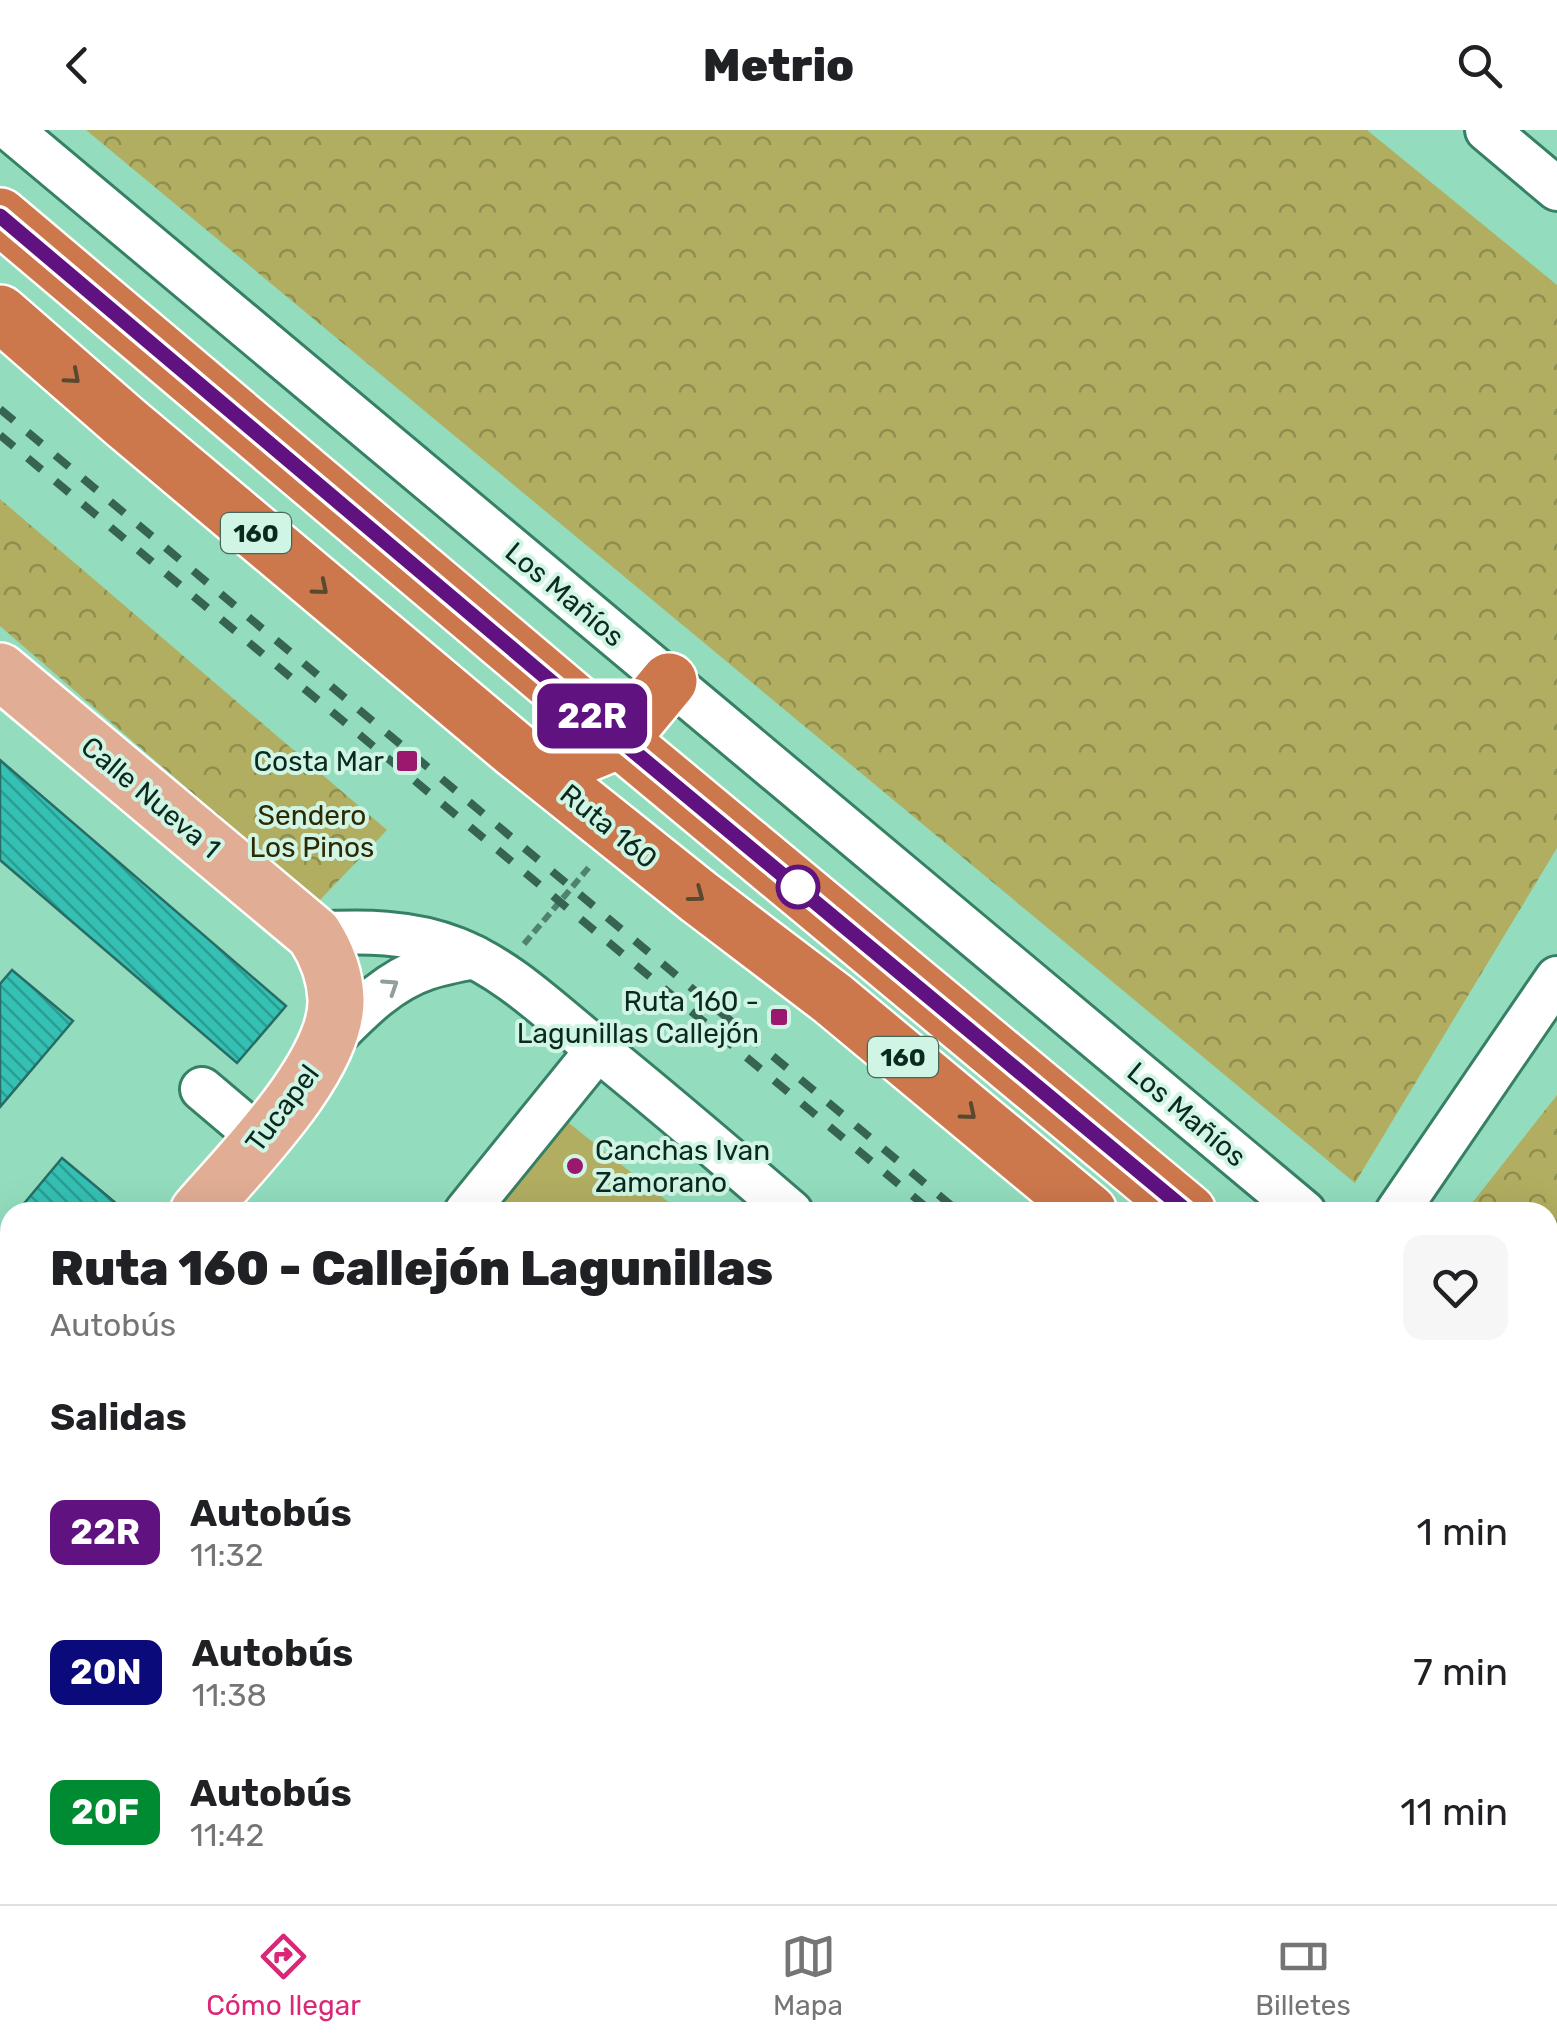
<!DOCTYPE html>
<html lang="es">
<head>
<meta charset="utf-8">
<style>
  :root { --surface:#fff; --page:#f6f6f6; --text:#202124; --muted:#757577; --line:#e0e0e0; --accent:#db2777 }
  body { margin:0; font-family:Rubik,sans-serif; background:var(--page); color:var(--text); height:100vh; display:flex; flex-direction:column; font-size:38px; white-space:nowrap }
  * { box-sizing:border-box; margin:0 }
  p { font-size:32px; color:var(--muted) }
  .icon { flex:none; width:55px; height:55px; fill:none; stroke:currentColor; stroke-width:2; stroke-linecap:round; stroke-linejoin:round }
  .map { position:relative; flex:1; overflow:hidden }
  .sheet { position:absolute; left:0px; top:1072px; width:1558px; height:702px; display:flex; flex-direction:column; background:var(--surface); border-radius:30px 30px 0 0; box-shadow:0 10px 40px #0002 }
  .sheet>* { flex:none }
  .badge { padding:0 20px; border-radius:15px; font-size:35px; line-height:65px }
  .map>.badge { position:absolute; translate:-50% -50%; box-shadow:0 0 0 5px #fff }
  h2 { padding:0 50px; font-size:38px; line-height:90px }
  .round { display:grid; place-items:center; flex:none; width:105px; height:105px; border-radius:20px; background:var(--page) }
  .head { display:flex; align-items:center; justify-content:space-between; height:170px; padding:0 50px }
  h1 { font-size:48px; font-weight:800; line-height:75px }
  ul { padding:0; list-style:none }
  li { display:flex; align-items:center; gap:30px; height:140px; padding:0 50px }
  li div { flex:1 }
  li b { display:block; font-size:38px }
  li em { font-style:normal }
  li .badge { min-width:110px; font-weight:700; text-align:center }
  header { display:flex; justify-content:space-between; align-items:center; height:130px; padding:0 50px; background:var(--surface); font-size:45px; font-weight:800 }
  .tabs { display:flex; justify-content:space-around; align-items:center; height:140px; border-top:2px solid var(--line); background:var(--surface); font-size:28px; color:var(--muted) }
  .tabs a { display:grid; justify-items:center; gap:5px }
  .tabs .selected { color:var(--accent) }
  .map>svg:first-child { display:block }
</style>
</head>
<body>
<header><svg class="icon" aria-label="back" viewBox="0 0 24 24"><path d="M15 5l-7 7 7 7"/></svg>Metrio<svg class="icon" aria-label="search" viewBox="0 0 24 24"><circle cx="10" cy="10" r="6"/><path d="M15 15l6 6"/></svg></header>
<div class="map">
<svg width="1557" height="1774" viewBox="0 0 1557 1774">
  <defs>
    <pattern id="forest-crowns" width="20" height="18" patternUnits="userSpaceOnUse" patternTransform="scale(2.5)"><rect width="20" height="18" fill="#b1ae61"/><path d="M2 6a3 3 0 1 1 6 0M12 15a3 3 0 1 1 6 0" fill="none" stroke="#8e8e4f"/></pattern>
    <pattern id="building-back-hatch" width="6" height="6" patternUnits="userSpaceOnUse" patternTransform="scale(2.5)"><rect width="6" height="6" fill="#35c0b4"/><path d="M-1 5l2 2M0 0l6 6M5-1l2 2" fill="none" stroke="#2b9c92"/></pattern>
  </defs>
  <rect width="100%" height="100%" fill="#93ddbe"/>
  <g fill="#7ed2b0">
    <path d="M10,1351V1765H212L204,1774H0V1361Z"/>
    <path d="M305,1765H609L601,1774H315Z"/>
  </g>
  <g fill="url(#forest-crowns)">
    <path d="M86,0H1367L1557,155V718L1355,1053Z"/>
    <path d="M0,369L387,700L318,772L0,496Z"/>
    <path d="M1557,965V1233L1548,1225V1082H1465Z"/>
  </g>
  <path fill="#b1ae61" d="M565,990L681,1082H490Z"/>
  <g fill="url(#building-back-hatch)" stroke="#286c66" stroke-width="2.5">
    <path d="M0,630L286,876L237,933L0,730Z"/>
    <path d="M12,840L73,891L0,977V854Z"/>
    <path d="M62,1028L123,1079L120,1082H17Z"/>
    <path d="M10,1091V1215L0,1227V1103Z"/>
    <path d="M10,1559V1765H157L149,1774H0V1571Z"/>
  </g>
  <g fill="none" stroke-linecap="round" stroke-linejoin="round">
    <g stroke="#368065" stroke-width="48">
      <g id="minor">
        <path d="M11,0L1304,1082"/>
        <path d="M1487,0L1557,59"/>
        <path d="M314,804C362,801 411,801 456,819C504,838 542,874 581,906C653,963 722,1023 791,1082"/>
        <path d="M326,915C356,885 385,852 427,838C442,833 458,830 474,827"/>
        <path d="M202,959L261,1009"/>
        <path d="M466,1082L598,919"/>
        <path d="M1397,1082L1557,848"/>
        <path d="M1548,1287L1557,1295"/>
        <path d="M0,1456L10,1464"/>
        <path d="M362,1765L372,1774"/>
        <path d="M1512,1765L1514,1774"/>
        <path d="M429,1774L436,1765"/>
      </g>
    </g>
    <g stroke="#fff" stroke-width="60">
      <g id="major">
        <path d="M0,541L314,804C327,824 335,844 336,869C338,936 240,1033 198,1082"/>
        <path d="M0,1332L10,1322"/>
      </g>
    </g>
    <g stroke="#fff" stroke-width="60">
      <g id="highway">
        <path d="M0,86L620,610L1188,1082"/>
        <path d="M0,183L126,293L514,619L699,767L833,869L1089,1082"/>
        <path d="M586,624L620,610L669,551"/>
        <path d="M1548,1375L1557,1383"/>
        <path d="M1548,1470L1557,1478"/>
      </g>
    </g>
    <g stroke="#4f836e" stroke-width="6" stroke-dasharray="10 5" stroke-linecap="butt">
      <path d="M524,814L590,736"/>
      <path d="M1548,1686L1557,1694"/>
    </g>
    <use href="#minor" stroke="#fff" stroke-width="42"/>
    <use href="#major" stroke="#e1ad94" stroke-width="55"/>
    <use href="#highway" stroke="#cd774c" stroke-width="55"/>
    <g stroke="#376452" stroke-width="8" stroke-dasharray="18 18" stroke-linecap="butt">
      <path d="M0,279L959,1082"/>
      <path d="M0,305L932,1082"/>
      <path d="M1548,1574L1557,1582"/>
      <path d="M1548,1599L1557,1607"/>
    </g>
  </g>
  <defs><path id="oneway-chevron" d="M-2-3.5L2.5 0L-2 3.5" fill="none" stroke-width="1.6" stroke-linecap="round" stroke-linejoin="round" transform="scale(2.5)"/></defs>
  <g stroke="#594931">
    <use href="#oneway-chevron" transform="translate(73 247) rotate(41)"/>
    <use href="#oneway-chevron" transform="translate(321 458) rotate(40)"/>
    <use href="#oneway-chevron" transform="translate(697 765) rotate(37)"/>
    <use href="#oneway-chevron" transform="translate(969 983) rotate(40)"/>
  </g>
  <use stroke="#919f9a" href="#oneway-chevron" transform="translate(391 856) rotate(-33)"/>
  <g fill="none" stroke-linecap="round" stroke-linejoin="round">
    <g stroke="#fff" stroke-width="22">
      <path id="line" d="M0,86L620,610L1188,1082"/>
    </g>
    <use href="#line" stroke="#5f1280" stroke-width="15"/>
  </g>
  <g fill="#9a196e" stroke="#d1f5e5" stroke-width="4">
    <rect x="395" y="619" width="24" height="24" rx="5"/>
    <rect x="769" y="877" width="20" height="20" rx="5"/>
    <circle cx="575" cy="1036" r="10"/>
  </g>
  <circle fill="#fff" stroke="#5f1280" stroke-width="5" cx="798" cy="757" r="20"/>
  <g text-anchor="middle" stroke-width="8" stroke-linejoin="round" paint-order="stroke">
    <g fill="#d1f5e5" stroke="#46675a" stroke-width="2.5">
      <rect x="221" y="383" width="70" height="40" rx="8"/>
      <rect x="868" y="907" width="70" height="40" rx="8"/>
    </g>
    <g font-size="25" font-weight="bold" fill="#0b2a1f">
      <text x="256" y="412">160</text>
      <text x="903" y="936">160</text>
    </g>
    <g font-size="28" fill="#0b2a1f" stroke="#d1f5e5">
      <text transform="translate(565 464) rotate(40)" y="10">Los Mañíos</text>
      <text transform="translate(151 667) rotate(40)" y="10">Calle Nueva 1</text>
      <text transform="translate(609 696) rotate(39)" y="10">Ruta 160</text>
      <text transform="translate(282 978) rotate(-53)" y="10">Tucapel</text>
      <text transform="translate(1187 984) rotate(40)" y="10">Los Mañíos</text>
    </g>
    <g font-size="28" fill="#0b2a1f" stroke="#d1f5e5" text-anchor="end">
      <text x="384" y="641">Costa Mar</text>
      <text x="759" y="881">Ruta 160 -<tspan x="759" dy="32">Lagunillas Callejón</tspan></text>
      <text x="595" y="1030" text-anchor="start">Canchas Ivan<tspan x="595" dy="32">Zamorano</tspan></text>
    </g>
    <g font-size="28" fill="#2d2a01" stroke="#d1f5e5">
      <text x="312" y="695">Sendero<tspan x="312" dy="32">Los Pinos</tspan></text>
    </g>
  </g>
</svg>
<b class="badge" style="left:592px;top:586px;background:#5f1280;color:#fff">22R</b>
<section class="sheet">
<div class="head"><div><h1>Ruta 160 - Callejón Lagunillas</h1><p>Autobús</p></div><a class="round"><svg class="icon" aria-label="heart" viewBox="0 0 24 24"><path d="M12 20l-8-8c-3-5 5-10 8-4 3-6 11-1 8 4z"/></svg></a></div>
<h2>Salidas</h2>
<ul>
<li><span class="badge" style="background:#5f1280;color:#fff">22R</span><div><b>Autobús</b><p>11:32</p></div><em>1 min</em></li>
<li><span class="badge" style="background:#0a0a7a;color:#fff">20N</span><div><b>Autobús</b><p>11:38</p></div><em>7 min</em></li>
<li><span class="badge" style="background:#008a32;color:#fff">20F</span><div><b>Autobús</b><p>11:42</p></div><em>11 min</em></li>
</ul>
</section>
</div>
<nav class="tabs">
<a class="selected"><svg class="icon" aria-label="directions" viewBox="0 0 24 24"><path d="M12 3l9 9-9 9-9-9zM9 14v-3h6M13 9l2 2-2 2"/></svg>Cómo llegar</a>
<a><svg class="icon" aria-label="map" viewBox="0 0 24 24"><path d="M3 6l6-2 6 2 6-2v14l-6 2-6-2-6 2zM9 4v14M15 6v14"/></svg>Mapa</a>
<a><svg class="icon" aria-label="tickets" viewBox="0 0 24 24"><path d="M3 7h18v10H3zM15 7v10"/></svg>Billetes</a>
</nav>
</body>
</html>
